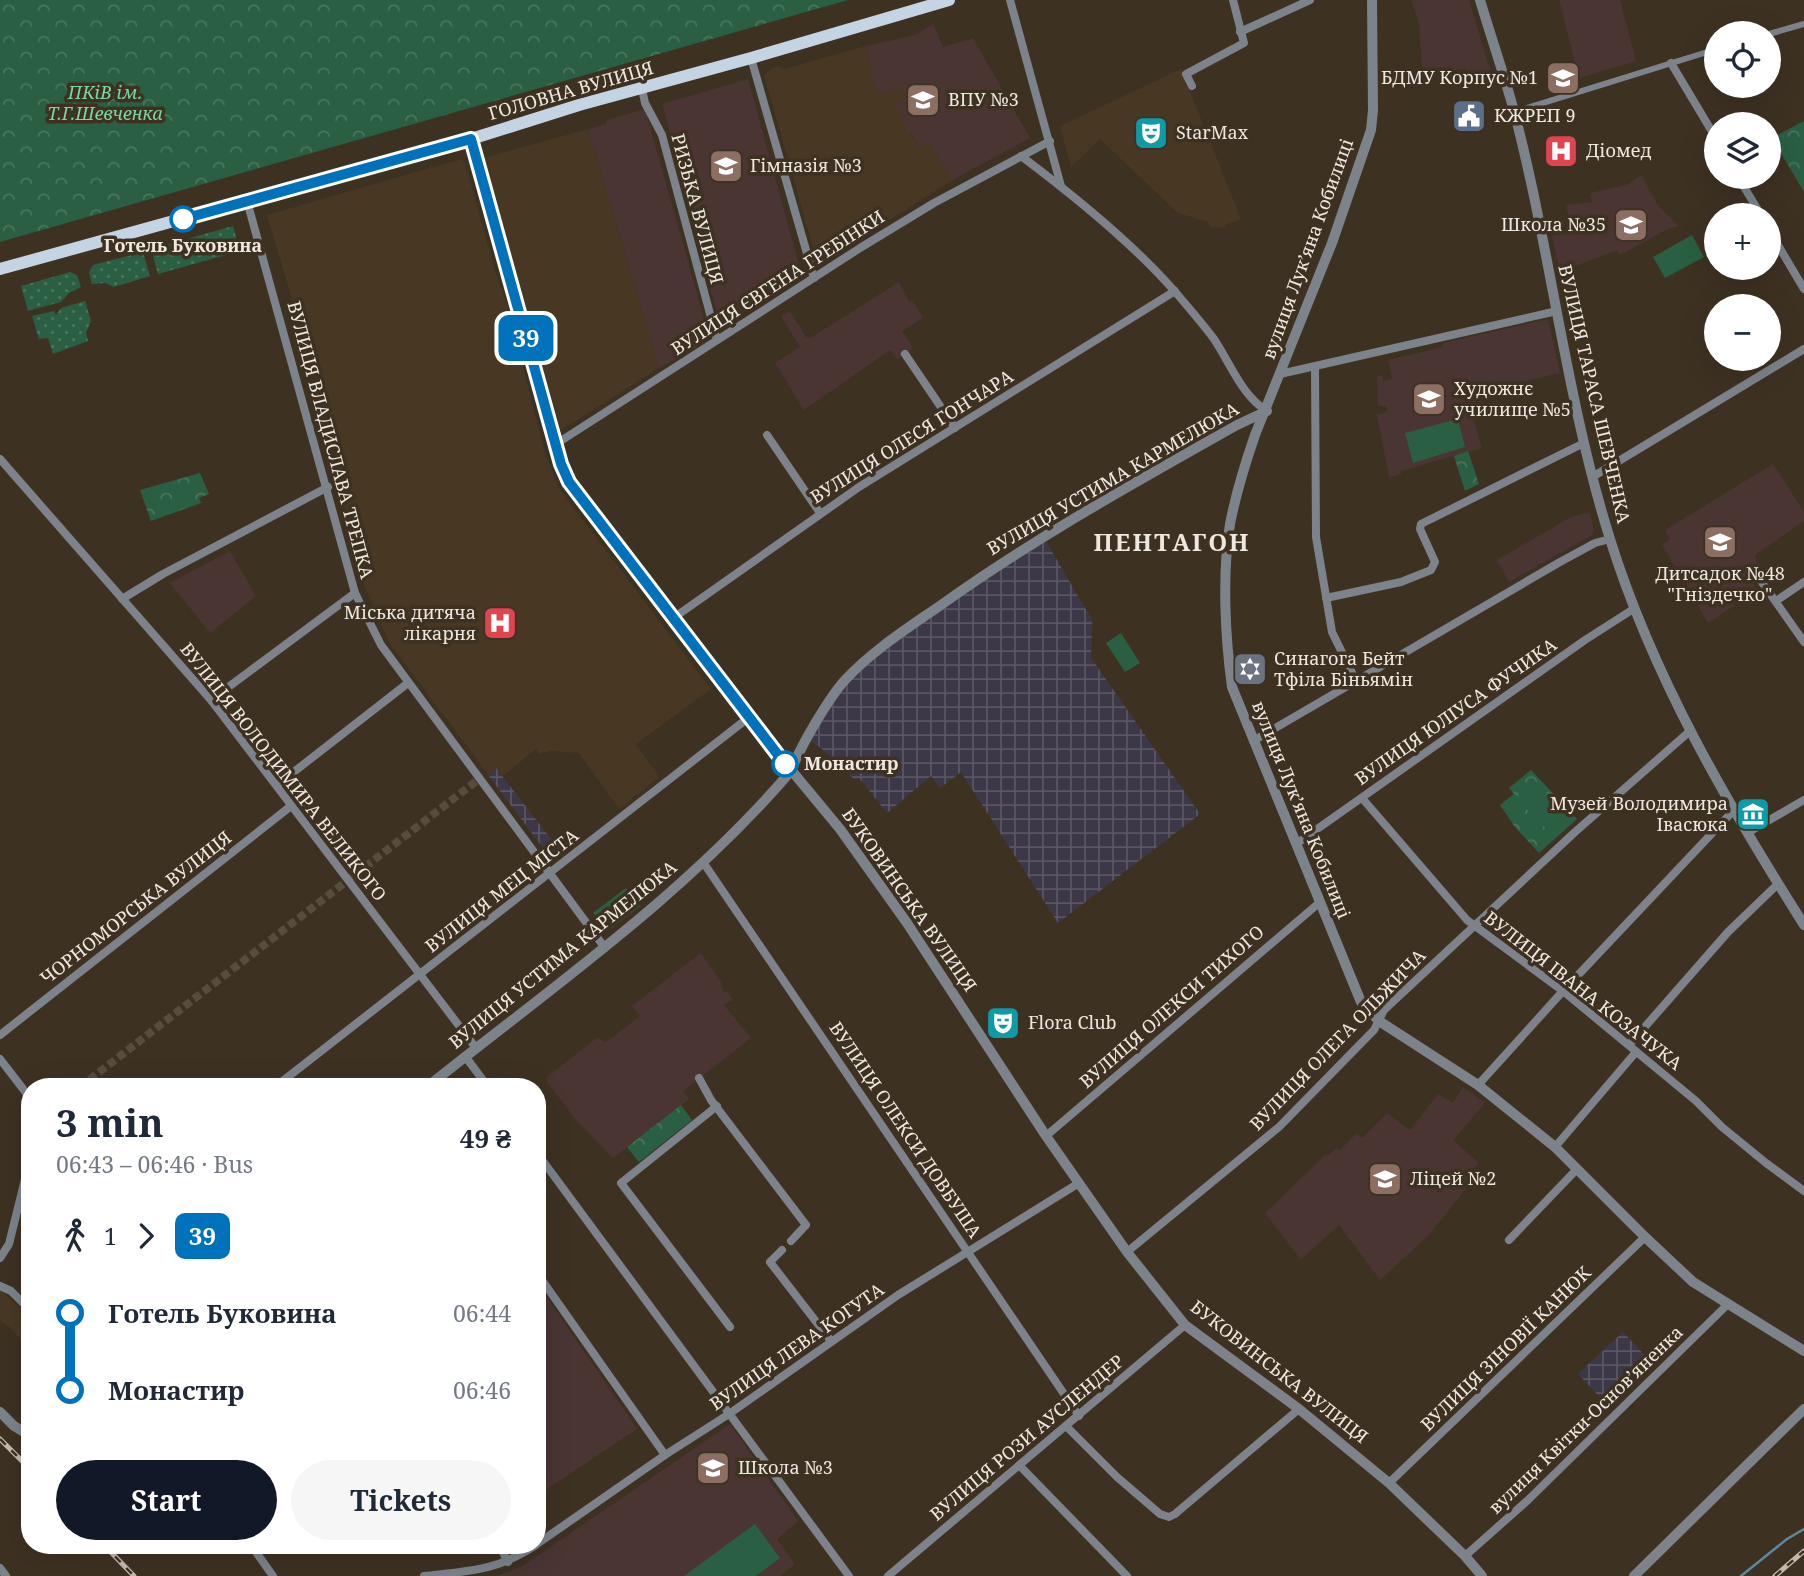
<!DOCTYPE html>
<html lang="en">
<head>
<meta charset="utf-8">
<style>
  :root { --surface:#fff; --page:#f6f6f7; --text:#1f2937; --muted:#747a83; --accent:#111827 }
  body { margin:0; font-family:"Noto Serif",serif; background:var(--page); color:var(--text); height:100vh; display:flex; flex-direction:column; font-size:26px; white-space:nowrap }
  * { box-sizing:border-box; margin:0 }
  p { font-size:23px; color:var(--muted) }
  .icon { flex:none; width:38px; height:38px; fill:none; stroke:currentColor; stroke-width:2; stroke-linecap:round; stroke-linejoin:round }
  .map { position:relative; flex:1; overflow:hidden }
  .side { position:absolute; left:21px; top:1078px; width:525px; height:476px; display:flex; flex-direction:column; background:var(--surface); border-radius:28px; box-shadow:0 7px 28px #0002 }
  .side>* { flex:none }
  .badge { padding:0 14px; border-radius:10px; font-size:24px; line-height:46px }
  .tools { position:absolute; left:1704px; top:21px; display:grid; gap:14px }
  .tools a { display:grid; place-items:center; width:77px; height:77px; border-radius:50%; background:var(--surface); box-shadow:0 7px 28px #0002; font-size:35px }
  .map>.badge { position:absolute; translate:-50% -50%; box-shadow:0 0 0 4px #fff }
  .legs { display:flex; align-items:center; gap:10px; height:77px; padding:0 35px; font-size:23px }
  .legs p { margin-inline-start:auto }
  .overview { display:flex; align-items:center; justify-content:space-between; height:119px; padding:0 35px }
  h1 { font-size:38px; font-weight:700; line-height:52px }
  .cta { display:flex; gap:14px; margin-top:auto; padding:14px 35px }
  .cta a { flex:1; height:80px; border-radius:42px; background:var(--accent); color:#fff; font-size:28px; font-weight:700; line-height:80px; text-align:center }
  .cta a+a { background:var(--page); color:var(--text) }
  ul { padding:0 35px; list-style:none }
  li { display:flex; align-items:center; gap:24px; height:77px; font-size:26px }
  li i { display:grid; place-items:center; width:10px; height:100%; margin:0 9px; background:currentColor }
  li i::after { content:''; width:18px; height:18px; margin:-9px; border:5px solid; border-radius:50%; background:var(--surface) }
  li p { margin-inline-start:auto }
  li:first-child i { background:linear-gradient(#0000 50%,currentColor 0) }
  li:last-child i { background:linear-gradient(currentColor 50%,#0000 0) }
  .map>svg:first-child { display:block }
</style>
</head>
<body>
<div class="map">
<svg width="1804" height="1576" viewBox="0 0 1804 1576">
  <defs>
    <pattern id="industrial-grid" width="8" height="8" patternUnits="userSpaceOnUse" patternTransform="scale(1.75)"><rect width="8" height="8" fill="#3d3848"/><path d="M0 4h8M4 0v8" fill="none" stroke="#595562"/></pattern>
    <pattern id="grass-dots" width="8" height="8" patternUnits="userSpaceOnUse" patternTransform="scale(1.75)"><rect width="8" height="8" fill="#2a5f43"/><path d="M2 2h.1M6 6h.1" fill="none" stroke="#49765e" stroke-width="1.8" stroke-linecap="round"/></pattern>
    <pattern id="forest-crowns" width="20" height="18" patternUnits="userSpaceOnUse" patternTransform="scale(1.75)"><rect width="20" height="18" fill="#2a5f43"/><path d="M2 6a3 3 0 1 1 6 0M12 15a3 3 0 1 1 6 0" fill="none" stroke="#49765e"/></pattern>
  </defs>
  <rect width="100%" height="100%" fill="#3d3122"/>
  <g fill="#483823">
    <path d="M866,46L874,83L902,88L907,97L895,103L918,148L929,143L951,181L818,265L764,75L773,68L778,66L784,69Z"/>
    <path d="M1181,69L1241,219L1225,225V228L1211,227L1208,222L1178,213L1100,139L1071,167L1060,126Z"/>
    <path d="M588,129L659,368L561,430L483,158Z"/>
    <path d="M461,159L465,163L496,274L510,312L508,313L511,323H514L516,331L513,332L522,355L520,356L545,453L560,490L711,689L636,744L659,777L619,809L579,753L550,751L539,754L536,749L503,776L496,768L488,774L390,644L356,567L344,526L349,524L339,493L344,491L312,367L267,215Z"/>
    <path d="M0,1290L30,1317V1352L13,1330L0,1320Z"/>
  </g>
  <g fill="url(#industrial-grid)">
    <path d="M1043,536L1092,620L1091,658L1200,814L1058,923L961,772L940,788L931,776L887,813L859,778L854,779L821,748L807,739L843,684L868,658Z"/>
    <path d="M496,768L562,853L552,860L488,775Z"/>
    <path d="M1623,1332L1654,1365L1610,1408L1578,1374Z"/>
  </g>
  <g fill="#4a3532">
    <path d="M1411,0H1469L1491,73L1472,77L1465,69L1445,71L1437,68H1422L1419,23Z"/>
    <path d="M1559,0H1620L1636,61L1579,78Z"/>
    <path d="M933,24L943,47L973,38L1030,138L951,181L929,143L918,148L911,132L908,133L895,103L907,97L902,88L876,94L866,46L915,35Z"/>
    <path d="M748,79L802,276L723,326L719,319L698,247L702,246L662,104Z"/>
    <path d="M645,109L710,340L659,368L588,129L606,124L607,120Z"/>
    <path d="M1641,175L1659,207L1679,226L1670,228L1620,255L1617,250L1560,272L1552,236L1584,228L1583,224L1571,226L1566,205L1592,202L1590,193L1626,185Z"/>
    <path d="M899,282L909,302L912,300L923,318L902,331L913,348L897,359L890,350L804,410L775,363L800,347L781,316L790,311L806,337L810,338Z"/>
    <path d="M1548,319L1560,373L1479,392L1482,405L1474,408L1477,416L1473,418L1482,448L1401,471V474L1389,477L1377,415L1387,412L1386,406H1378L1377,376H1383V381L1392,379L1388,360L1443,347V343Z"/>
    <path d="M1773,464L1804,512V521L1755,555L1758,568L1748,575L1758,590L1708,623L1662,545L1670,539L1665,530Z"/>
    <path d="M1590,512L1594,530L1592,535L1509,582L1497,560L1573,516Z"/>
    <path d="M230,551L256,596L210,633L170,583Z"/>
    <path d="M701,953L722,984L720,985L725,993L727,992L733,1000L724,1005L751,1038L683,1091L689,1099L613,1158L576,1120L547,1082V1077L598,1037L605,1043L640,1016L632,1006Z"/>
    <path d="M1463,1087L1485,1103L1453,1140L1479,1163L1468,1173L1469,1185L1427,1237L1380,1280L1339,1225L1301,1260L1265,1213L1325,1155H1329L1336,1148L1339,1151L1357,1133L1362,1138L1387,1113L1410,1130L1438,1094L1453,1103Z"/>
    <path d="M537,1283L637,1429L537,1496Z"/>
    <path d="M730,1424L798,1521L777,1539L795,1564L780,1576H496L521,1567Z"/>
  </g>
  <g fill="url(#grass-dots)">
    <path d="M233,226L240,251L158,274L151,249Z"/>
    <path d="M143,252L150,276L114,287L105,283L92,284L89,272L93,265Z"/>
    <path d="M70,272L77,275L81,287L69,293L61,302L28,311L21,286Z"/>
    <path d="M85,301L91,321L86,333L88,341L53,354L48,338L39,339L32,316L54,311L56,315L61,308Z"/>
  </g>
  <g fill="url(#forest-crowns)">
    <path d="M0,0H848L0,242Z"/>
    <path d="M1804,121V192L1772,138Z"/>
    <path d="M1468,451L1479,484L1465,491L1454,456Z"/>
    <path d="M200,473L209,494L199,498L201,503L151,521L140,490Z"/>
    <path d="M1531,770L1577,819L1539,853L1515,827L1500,805L1514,794L1509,788Z"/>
    <path d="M626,888L640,906L610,929L593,913Z"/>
    <path d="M681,1105L692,1120L639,1162L627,1147Z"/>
  </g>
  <g fill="#2a5f43">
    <path d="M1692,235L1704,257L1665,278L1653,257Z"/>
    <path d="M1458,419L1465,447L1413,463L1405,433Z"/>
    <path d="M1121,633L1140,663L1125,672L1106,643Z"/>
    <path d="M1534,780L1571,818L1552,835L1516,798Z"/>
    <path d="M755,1524L780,1558L756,1576H684Z"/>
  </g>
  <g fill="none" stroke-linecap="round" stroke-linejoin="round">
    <path stroke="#5e889e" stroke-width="2.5" d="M1741,1576L1787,1539L1804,1529"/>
    <path stroke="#584c3e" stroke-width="8" stroke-dasharray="8 4" stroke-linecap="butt" d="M80,1087L479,779"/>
    <g stroke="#7c838a" stroke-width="6">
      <path d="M1769,34L1804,24"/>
      <path d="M1514,112L1717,49"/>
    </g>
    <g stroke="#7c838a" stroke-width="8">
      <path d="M1010,0L1061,186"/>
      <path d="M1240,32L1310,0"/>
      <path d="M751,58L814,278"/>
      <path d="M1671,63L1717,140"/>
      <path d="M1192,86L1186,74L1244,43L1233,0"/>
      <path d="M642,89L645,103L662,135L717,340"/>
      <path d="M1021,156C1073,195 1134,244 1177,294C1189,308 1202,323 1214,339C1230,363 1242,396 1267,411"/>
      <path d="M1738,177L1761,215"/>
      <path d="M247,201L355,593L381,645L605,948"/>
      <path d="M1769,230L1804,289"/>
      <path d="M905,354L955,428"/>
      <path d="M1315,367L1316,537L1332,632L1356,681"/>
      <path d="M1280,374L1557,311"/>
      <path d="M767,435L820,513"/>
      <path d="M556,444L860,248L934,203L1050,141"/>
      <path d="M0,459L211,700L476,1048"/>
      <path d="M1594,476L1804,349"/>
      <path d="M1754,571L1804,642"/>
      <path d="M1326,598L1401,582L1431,570L1435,562L1420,529L1421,524L1584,443"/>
      <path d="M122,599L163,574L328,487"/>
      <path d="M1776,601L1804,582"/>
      <path d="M672,619L859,487L1175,291"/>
      <path d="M211,700L355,593"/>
      <path d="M1253,741L1560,562L1595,543L1610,539"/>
      <path d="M277,785L408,683"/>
      <path d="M1362,798L1467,920L1563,991L1696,1101L1722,1127L1766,1163L1804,1191"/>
      <path d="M1747,833L1804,800"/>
      <path d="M1296,844L1585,640L1635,608"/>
      <path d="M703,862L1079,1416"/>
      <path d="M0,1035L291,806"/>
      <path d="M1629,1045L1728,932L1778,884"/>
      <path d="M465,1056L488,1087"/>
      <path d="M0,1059L30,1098"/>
      <path d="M699,1078L711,1100L806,1225L791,1241"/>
      <path d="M1478,1085L1563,991L1734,810"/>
      <path d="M275,1087L748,718"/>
      <path d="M717,1106L621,1183L730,1327"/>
      <path d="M1046,1136L1319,903"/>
      <path d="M1555,1147L1636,1052"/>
      <path d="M537,1153L849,1576"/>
      <path d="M1509,1240L1577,1169"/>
      <path d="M782,1250L770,1262L831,1341"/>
      <path d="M1127,1252L1279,1127L1374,1030L1384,1010L1575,832L1690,731"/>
      <path d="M0,1258L9,1244L30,1159"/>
      <path d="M537,1273L665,1455"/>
      <path d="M0,1286L11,1291L30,1310"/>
      <path d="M1066,1426L1117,1477L1160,1514L1169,1517L1175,1514L1299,1409"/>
      <path d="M1019,1465L1127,1576"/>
      <path d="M1389,1483L1645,1237"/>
      <path d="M537,1544L665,1455L729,1414L898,1295L1079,1183"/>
      <path d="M251,1545L273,1576"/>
      <path d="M499,1545L508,1562"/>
      <path d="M1465,1556L1528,1500L1728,1304"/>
      <path d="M0,1568L6,1576"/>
      <path d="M424,1576C469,1571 497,1571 536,1545"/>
      <path d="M888,1576L1185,1325"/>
    </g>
    <g stroke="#7c838a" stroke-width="10">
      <path d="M1372,0L1373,110L1371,130L1332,243L1255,435C1245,464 1236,493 1230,524C1222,574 1225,636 1232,687L1361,1002L1379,1021L1478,1085L1555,1147L1645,1237L1693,1282L1804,1351"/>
      <path d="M1480,0C1491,37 1504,74 1514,111C1551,252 1566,399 1610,539C1653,677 1727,803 1804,925"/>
      <path d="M471,139L561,464L579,497L748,718L840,829L907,923L1046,1136L1127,1252L1185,1325L1299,1409L1389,1483L1465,1556L1482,1576"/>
      <path d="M427,1087C552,987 686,894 791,771C800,747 828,699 845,680C873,650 908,628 941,605C1036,537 1136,482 1237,425L1267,411"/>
      <path d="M0,1412L14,1426L24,1432L30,1428"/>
      <path d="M1634,1576L1804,1409"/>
    </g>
    <path stroke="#c5d4e2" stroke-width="12" d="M0,269L471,139L579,105L751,58L949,0"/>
    <g stroke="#c3baaf" stroke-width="5">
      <g id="rail">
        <path d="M0,1439L30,1469"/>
        <path d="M104,1545L134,1576"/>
        <path d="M1775,1576L1804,1551"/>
      </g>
    </g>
    <use href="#rail" stroke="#3d3122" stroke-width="2.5" stroke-dasharray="8" stroke-linecap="butt"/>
  </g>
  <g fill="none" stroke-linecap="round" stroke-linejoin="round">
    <g stroke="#fff" stroke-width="16">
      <path id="line-1" d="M183,219L471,139L561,464L569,482L785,764"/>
    </g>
    <use href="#line-1" stroke="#0072bc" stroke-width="10"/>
  </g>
  <defs>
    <g id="university-square" transform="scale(1.75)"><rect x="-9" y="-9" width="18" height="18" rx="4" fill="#8d6e63" stroke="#3d3122"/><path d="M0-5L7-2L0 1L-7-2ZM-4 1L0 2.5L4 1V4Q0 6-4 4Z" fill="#fff"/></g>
    <g id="civic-square" transform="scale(1.75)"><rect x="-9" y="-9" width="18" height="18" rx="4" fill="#5c6f8a" stroke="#3d3122"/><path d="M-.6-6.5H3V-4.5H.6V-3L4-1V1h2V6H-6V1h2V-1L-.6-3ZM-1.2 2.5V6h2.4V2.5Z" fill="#fff"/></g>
    <g id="theatre-square" transform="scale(1.75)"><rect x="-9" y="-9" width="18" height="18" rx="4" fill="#0f9aa8" stroke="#3d3122"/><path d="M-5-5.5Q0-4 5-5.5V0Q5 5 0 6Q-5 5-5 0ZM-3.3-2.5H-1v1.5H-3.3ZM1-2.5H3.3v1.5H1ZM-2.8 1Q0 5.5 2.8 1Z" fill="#fff"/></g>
    <g id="hospital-square" transform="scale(1.75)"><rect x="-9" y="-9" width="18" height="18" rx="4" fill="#e0444e" stroke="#3d3122"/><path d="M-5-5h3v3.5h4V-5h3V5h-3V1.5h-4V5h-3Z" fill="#fff"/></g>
    <g id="school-square" transform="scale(1.75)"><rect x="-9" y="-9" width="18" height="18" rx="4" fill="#8d6e63" stroke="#3d3122"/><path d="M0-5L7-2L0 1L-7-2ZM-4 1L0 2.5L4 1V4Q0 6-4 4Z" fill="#fff"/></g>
    <g id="synagogue-square" transform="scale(1.75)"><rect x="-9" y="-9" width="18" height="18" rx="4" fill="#6b7280" stroke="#3d3122"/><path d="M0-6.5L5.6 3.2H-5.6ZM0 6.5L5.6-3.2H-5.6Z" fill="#fff"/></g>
    <g id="museum-square" transform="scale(1.75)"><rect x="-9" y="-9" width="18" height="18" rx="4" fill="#0f9aa8" stroke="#3d3122"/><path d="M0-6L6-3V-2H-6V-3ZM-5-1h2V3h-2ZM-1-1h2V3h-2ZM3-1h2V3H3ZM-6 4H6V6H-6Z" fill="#fff"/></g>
  </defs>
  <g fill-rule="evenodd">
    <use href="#university-square" x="1563" y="78"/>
    <use href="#university-square" x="923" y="100"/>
    <use href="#civic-square" x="1469" y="116"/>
    <use href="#theatre-square" x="1151" y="133"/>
    <use href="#hospital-square" x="1561" y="151"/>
    <use href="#school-square" x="726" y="166"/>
    <use href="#school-square" x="1631" y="225"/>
    <use href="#university-square" x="1429" y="399"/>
    <use href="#school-square" x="1720" y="542"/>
    <use href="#hospital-square" x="500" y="623"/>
    <use href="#synagogue-square" x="1250" y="669"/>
    <use href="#museum-square" x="1753" y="814"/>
    <use href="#theatre-square" x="1003" y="1023"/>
    <use href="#school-square" x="1385" y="1179"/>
    <use href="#school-square" x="713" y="1468"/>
  </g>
  <g fill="#fff" stroke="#0072bc" stroke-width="3.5">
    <circle cx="183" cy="219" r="12"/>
    <circle cx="785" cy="764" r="12"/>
  </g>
  <g text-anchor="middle" stroke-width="7" stroke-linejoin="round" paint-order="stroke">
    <g font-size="18" fill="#efe8de" stroke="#3d3122" text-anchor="start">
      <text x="1538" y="84" text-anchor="end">БДМУ Корпус №1</text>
      <text x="948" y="106">ВПУ №3</text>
      <text x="1494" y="122">КЖРЕП 9</text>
      <text x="1176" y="139">StarMax</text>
      <text x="1586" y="157">Діомед</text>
      <text x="750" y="172">Гімназія №3</text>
      <text x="1606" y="231" text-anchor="end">Школа №35</text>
      <text x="1454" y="395">Художнє<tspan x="1454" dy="21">училище №5</tspan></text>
      <text x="1720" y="580" text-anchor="middle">Дитсадок №48<tspan x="1720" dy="21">"Гніздечко"</tspan></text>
      <text x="476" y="619" text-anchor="end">Міська дитяча<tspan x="476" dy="21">лікарня</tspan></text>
      <text x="1274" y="665">Синагога Бейт<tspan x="1274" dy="21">Тфіла Біньямін</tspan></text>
      <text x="1728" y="810" text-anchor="end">Музей Володимира<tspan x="1728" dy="21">Івасюка</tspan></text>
      <text x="1028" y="1029">Flora Club</text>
      <text x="1410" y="1185">Ліцей №2</text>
      <text x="738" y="1474">Школа №3</text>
    </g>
    <g font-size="18" fill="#efe8de" stroke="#3d3122">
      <text transform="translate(571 91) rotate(-16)" y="6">ГОЛОВНА ВУЛИЦЯ</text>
      <text transform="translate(697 209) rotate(75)" y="6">РИЗЬКА ВУЛИЦЯ</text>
      <text transform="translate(1308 249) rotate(-70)" y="6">вулиця Лукʼяна Кобилиці</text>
      <text transform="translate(778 283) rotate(-33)" y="6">ВУЛИЦЯ ЄВГЕНА ГРЕБІНКИ</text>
      <text transform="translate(1594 394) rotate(77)" y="6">ВУЛИЦЯ ТАРАСА ШЕВЧЕНКА</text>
      <text transform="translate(912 437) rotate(-32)" y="6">ВУЛИЦЯ ОЛЕСЯ ГОНЧАРА</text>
      <text transform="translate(330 440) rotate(75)" y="6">ВУЛИЦЯ ВЛАДИСЛАВА ТРЕПКА</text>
      <text transform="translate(1113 479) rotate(-30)" y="6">ВУЛИЦЯ УСТИМА КАРМЕЛЮКА</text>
      <text transform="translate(1456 712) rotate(-35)" y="6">ВУЛИЦЯ ЮЛІУСА ФУЧИКА</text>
      <text transform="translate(283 772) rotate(52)" y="6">ВУЛИЦЯ ВОЛОДИМИРА ВЕЛИКОГО</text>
      <text transform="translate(1301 810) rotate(68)" y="6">вулиця Лукʼяна Кобилиці</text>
      <text transform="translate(502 891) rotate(-38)" y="6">ВУЛИЦЯ МЕЦ МІСТА</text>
      <text transform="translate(909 900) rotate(55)" y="6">БУКОВИНСЬКА ВУЛИЦЯ</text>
      <text transform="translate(136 908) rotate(-38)" y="6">ЧОРНОМОРСЬКА ВУЛИЦЯ</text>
      <text transform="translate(563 955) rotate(-39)" y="6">ВУЛИЦЯ УСТИМА КАРМЕЛЮКА</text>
      <text transform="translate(1583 991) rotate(38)" y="6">ВУЛИЦЯ ІВАНА КОЗАЧУКА</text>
      <text transform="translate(1172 1007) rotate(-41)" y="6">ВУЛИЦЯ ОЛЕКСИ ТИХОГО</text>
      <text transform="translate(1338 1040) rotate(-46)" y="6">ВУЛИЦЯ ОЛЕГА ОЛЬЖИЧА</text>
      <text transform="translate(905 1130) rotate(56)" y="6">ВУЛИЦЯ ОЛЕКСИ ДОВБУША</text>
      <text transform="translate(797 1347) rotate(-35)" y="6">ВУЛИЦЯ ЛЕВА КОГУТА</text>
      <text transform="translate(1506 1349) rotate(-44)" y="6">ВУЛИЦЯ ЗІНОВІЇ КАНЮК</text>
      <text transform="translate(1279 1372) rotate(38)" y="6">БУКОВИНСЬКА ВУЛИЦЯ</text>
      <text transform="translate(1586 1420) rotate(-44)" y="6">вулиця Квітки-Основʼяненка</text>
      <text transform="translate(1027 1438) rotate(-40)" y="6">ВУЛИЦЯ РОЗИ АУСЛЕНДЕР</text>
    </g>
    <g font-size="18" font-style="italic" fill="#7ad6a2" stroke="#3d3122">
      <text x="105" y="99">ПКіВ ім.<tspan x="105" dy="21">Т.Г.Шевченка</tspan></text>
    </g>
    <g font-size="18" font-weight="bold" fill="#efe8de" stroke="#3d3122">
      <text x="183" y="252">Готель Буковина</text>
      <text x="804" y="770" text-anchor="start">Монастир</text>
    </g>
    <g font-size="24" font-weight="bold" letter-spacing="2" fill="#efe8de" stroke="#3d3122">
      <text x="1172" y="551">ПЕНТАГОН</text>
    </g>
  </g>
</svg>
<div class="tools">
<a><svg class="icon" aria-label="locate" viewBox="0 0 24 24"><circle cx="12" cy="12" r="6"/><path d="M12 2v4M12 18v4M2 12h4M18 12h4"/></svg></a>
<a><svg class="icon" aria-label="layers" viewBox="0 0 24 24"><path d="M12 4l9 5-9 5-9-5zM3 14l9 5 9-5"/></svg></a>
<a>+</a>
<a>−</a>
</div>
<b class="badge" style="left:526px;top:338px;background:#0072bc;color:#fff">39</b>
<section class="side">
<div class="overview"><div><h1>3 min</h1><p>06:43 – 06:46 · Bus</p></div><b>49 ₴</b></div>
<div class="legs"><svg class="icon" aria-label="walk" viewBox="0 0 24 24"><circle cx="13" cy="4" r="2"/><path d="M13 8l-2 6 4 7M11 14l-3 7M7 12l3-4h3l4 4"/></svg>1<svg class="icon" aria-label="forward" viewBox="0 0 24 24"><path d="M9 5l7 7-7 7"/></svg><b class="badge" style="background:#0072bc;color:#fff">39</b></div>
<ul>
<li><i style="color:#0072bc"></i><b>Готель Буковина</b><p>06:44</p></li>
<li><i style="color:#0072bc"></i><b>Монастир</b><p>06:46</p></li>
</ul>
<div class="cta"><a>Start</a><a>Tickets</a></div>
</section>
</div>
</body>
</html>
